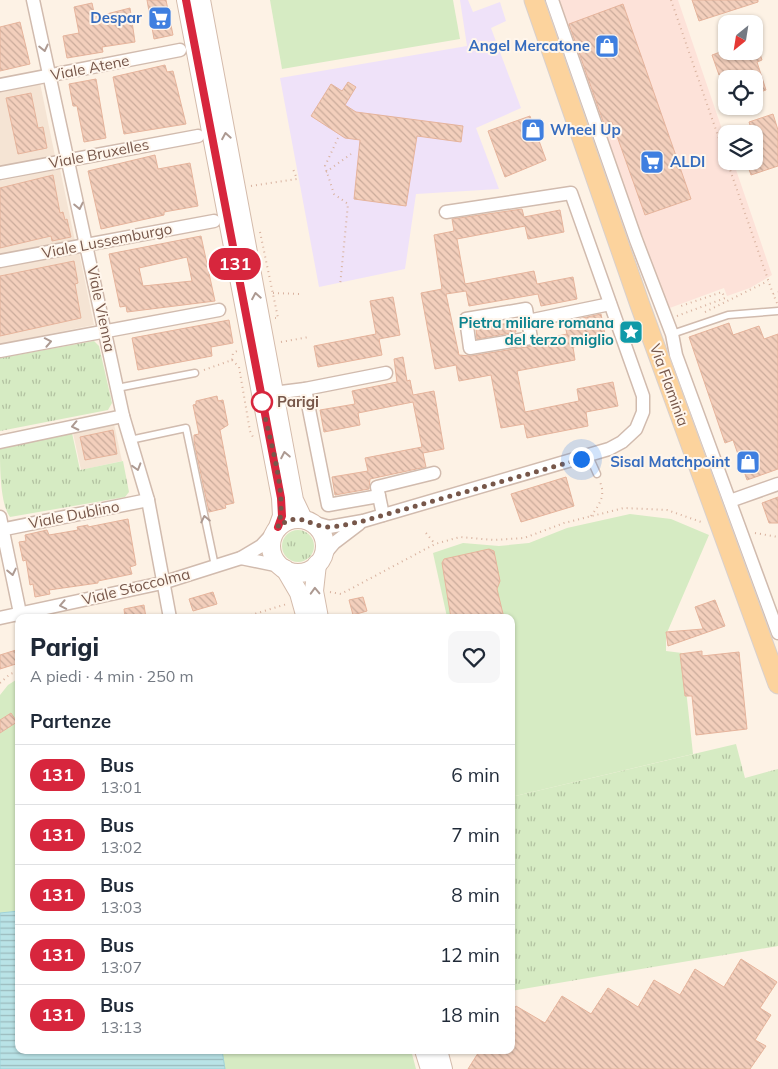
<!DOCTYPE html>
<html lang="it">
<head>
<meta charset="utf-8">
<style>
  :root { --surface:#fff; --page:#f6f6f7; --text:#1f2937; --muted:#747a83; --line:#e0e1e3 }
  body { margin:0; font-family:Mulish,sans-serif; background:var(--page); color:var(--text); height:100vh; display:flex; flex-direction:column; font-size:19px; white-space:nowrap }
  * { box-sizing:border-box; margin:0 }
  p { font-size:16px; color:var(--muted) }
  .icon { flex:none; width:28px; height:28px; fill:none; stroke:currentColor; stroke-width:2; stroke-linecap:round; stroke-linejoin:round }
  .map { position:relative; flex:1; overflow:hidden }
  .drawer { position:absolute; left:15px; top:614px; width:500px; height:440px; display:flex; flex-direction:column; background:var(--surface); border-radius:10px; box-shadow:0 1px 4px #0004 }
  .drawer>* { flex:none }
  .badge { padding:0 10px; border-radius:16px; font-size:18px; line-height:32px }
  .needle { width:32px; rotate:210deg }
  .fabs { position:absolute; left:718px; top:15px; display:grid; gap:10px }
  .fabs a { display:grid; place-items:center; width:45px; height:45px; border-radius:10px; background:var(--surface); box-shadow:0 1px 4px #0004; font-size:25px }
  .you { position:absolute; width:25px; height:25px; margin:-12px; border:4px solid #fff; border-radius:50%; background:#1a73e8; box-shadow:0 0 0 8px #1a73e833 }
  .map>.badge { position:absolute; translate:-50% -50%; box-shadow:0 0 0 2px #fff }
  h2 { padding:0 15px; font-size:19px; line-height:45px }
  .round { display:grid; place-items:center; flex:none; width:52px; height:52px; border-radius:10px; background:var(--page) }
  .summary { display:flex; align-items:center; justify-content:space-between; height:85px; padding:0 15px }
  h1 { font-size:24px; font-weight:800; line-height:38px }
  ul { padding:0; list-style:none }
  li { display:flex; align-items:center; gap:15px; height:60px; padding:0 15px; border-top:1px solid var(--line) }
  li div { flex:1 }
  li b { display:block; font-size:19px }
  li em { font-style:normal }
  li .badge { min-width:55px; font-weight:700; text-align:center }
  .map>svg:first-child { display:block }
</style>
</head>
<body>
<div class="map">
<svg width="778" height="1069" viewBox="0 0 778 1069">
  <defs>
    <pattern id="grass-tufts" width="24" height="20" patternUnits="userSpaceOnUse" patternTransform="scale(1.25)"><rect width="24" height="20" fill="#d6ebc3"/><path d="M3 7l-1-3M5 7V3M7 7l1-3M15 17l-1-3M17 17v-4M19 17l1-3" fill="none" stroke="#b2c1a0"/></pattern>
    <pattern id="water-rules" width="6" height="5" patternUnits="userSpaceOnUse" patternTransform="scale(1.25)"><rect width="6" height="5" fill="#b9e3e7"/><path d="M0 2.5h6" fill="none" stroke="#9bbbbd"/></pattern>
    <pattern id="building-back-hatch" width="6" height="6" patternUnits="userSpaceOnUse" patternTransform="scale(1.25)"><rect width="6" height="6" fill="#f3cfbc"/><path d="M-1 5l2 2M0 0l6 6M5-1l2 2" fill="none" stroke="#caab9b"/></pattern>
  </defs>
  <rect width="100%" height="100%" fill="#fdf2e5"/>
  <g fill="#f5e4d4">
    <path d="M40,83L55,156L0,167V91Z"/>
    <path d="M60,169L75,241L0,256V181Z"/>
    <path d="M79,252L94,325L0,344V268Z"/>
    <path d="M114,424L122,461L81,470L73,433Z"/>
  </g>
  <path fill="#fde2d9" d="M555,0H678L726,141V161H733L772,275L750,288L727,296L724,288L667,309Z"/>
  <path fill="#efe2f9" d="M460,0H468L473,12L500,2L506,21L491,28L521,108L476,128L499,189L416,194L405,269L319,287L280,78L467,46Z"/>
  <g fill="url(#grass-tufts)">
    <path d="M94,341L99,346L112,403L108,410L0,431V358Z"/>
    <path d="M72,433L80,470L123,461L129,492L125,497L10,517C0,503 0,467 0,446Z"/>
    <circle cx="298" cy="546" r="16"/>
    <path d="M736,744L745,778L778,769V946L511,991V797Z"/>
  </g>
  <g fill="#d6ebc3">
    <path d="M270,0H453L460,39L282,69Z"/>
    <path d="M630,514L671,519L709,535L666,635V651L682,653L693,754L511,797V618L447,617L433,553L463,543L499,546L529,543L567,528Z"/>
    <path d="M19,678V1050H411L416,1069H0V695L8,685Z"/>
  </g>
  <path fill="url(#water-rules)" stroke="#9fd3d9" d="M19,911V1050H222L225,1069H0V913Z"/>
  <g fill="url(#building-back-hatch)" stroke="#e6b49c" fill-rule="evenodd">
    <path d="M147,0H166L173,35L154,39Z"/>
    <path d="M692,0H758V2L699,21Z"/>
    <path d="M92,3L95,17L130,8L135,42L102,47L103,52L67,58L63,36L79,33L74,7Z"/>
    <path d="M623,4L691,199L645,215L612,122L604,124L569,24Z"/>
    <path d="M20,22L30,64L0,71V27Z"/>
    <path d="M723,51H759L762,60L757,62L766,90L754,94V79H735L733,73L719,75L712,55Z"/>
    <path d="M165,65L167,72L173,71L186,124L124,134L113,77Z"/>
    <path d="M96,79L106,138L84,142L77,106H73L69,84Z"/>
    <path d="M348,82L356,87L345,105L356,112L463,126L461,142L417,136L406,206L354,199L360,140L345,138L311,116L331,84L342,91Z"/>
    <path d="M31,93L38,128L43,127L47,148L18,154L6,98Z"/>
    <path d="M773,114L778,130V166L751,175L746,161H754V148L757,147L749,122Z"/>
    <path d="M530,116L546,160L505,177L488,131Z"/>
    <path d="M155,155L158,169L190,163L198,206L164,212V215L101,229L88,171Z"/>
    <path d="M53,175L60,213L63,212L65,220L67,219L71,237L52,241L51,236L0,248V188Z"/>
    <path d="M522,209L524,217L560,210L564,232L528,239L525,226L457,239L465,284L534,271L537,284L573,277L577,299L541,306L538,294L469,306L466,291L446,294L459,355L471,356L532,346L539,340L567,334L564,322L601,314L606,340L573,347L575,360L517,371L525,412L579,401L577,389L613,382L618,406L586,412L588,426L527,438L524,424L501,428L491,375L459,381L456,365L435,369L421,293L442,289L434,235L454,231L452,219Z"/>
    <path d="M201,236L215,301L127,312L126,306L120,307L109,254ZM187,257L192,281L143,286L139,268Z"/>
    <path d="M74,261L78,283L75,284L81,318L0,336V276Z"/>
    <path d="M393,297L400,335L379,339L382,355L318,367L314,346L376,334L370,301Z"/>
    <path d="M229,320L233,343L211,347L212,356L138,370L132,338Z"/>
    <path d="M514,322L516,332L477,339L476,329Z"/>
    <path d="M729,323L733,335L759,326L764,339L778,334V469L747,480L733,440L725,443L689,337Z"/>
    <path d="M403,357L407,381L410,380L413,395L434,391L444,449L423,453L426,467L370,479L369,489L335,495L332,477L368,471L365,458L422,447L413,402L358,413L360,425L324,432L320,410L355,404L352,391L397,382L394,359Z"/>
    <path d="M217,396L218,401L223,400L228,425L220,430L234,503L225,505L226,508L209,512L194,442V435L199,434L193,405L196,404V401Z"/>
    <path d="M113,430L117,454L85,460L80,437Z"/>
    <path d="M566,477L574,506L521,522L511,494Z"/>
    <path d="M778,497V523H769L762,503Z"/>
    <path d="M128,519L136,565L130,567L132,574L98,581V583L49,590L50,594L35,597L33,584L30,585L26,560L23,561L19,542L26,541L25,535L47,530L49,535L78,530L77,527L88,525V527Z"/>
    <path d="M489,549L494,551L500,581L497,589L504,618H451L442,563L444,559Z"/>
    <path d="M213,592L217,604L193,611L189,599Z"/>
    <path d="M363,597L367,611L353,615L349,600Z"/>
    <path d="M715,600L725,626L668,646L666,632L703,629L695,607Z"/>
    <path d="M144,605L146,618H125L124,609Z"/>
    <path d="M16,650L19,663L0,669V655Z"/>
    <path d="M702,651V656L739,652L747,729L696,735L692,696H685L680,654Z"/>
    <path d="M11,713L17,722L0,733V720Z"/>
    <path d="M741,959L777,982L760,1008L771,1015L755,1040L766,1046L750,1069H468L480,1050H511V1014L516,1006L545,1023L562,996L591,1014L608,988L638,1007L654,980L680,995L695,969L724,987Z"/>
  </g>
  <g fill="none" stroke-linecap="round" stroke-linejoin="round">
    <g stroke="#d1bbae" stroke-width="9">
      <g id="lane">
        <path d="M672,334L728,315L778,311"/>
        <path d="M117,388L195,373"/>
        <path d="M130,440L186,428L215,566"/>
        <path d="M589,456L597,474"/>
      </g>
    </g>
    <g stroke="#d1bbae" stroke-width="15">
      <g id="street">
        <path d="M33,0L123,416L148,500L170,618"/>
        <path d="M552,0L636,240L672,334L676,355L778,633"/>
        <path d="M0,85L180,50"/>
        <path d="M0,173L198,136"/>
        <path d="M0,261L214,221"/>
        <path d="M528,321L526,309L466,319L470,348L531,338L528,321L610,304"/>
        <path d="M0,351L219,310"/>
        <path d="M305,389L386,373"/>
        <path d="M273,393L305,389L328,505L379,496L383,515"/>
        <path d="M0,442L123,416"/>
        <path d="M379,496L377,487L434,473"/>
        <path d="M730,501L778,484"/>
        <path d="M0,517L21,618"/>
        <path d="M312,522L329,527L363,521L609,449L622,442L636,429L643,412V396L571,193L446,212"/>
        <path d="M0,530L148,500"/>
        <path d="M323,556L334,543L359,524"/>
        <path d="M241,558L280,566"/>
        <path d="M0,618L162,583L241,558L261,546L273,533"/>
      </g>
    </g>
    <g stroke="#d4bbab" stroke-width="20">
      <g id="secondary">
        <path d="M186,0L281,498L282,516L278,527"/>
        <path d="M201,0L294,500L303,519"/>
        <circle cx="298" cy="546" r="27"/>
        <path d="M317,564L314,591L319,618"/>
        <path d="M285,569L299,593L306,618"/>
        <path d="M424,1050L430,1069"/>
        <path d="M438,1050L443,1069"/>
      </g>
    </g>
    <g stroke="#d9d0cc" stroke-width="21">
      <path id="primary" d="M534,0L640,305L778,684"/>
    </g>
    <g stroke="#d8b29f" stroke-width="2" stroke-dasharray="1 4" stroke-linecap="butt">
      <path d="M671,0L726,159"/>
      <path d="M338,138L325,166L334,194L348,204L340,286"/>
      <path d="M727,161L773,294"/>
      <path d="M326,172L351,154"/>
      <path d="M251,186L297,179L293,169"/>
      <path d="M260,232L278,318H275"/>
      <path d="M273,293L301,294"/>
      <path d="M777,303L773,294L778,292"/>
      <path d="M705,312L768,281"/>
      <path d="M677,316L725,298L722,292L681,306"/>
      <path d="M281,342L309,337"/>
      <path d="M232,360L239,367L250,431L253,437"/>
      <path d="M204,370L232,360L233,353L239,350"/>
      <path d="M591,516C599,505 606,496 600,482"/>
      <path d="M426,533L435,544"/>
      <path d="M755,533L778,537"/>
      <path d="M330,592L341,594L435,544L460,537L494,540L524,538L564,523L624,508L667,510L704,523"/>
      <path d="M241,618L287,604"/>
      <path d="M0,683L10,674L19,671"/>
    </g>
    <use href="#lane" stroke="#fff" stroke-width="6"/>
    <use href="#street" stroke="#fff" stroke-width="12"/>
    <use href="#secondary" stroke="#fff" stroke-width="18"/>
    <use href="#primary" stroke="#fcd39d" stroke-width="19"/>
  </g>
  <defs><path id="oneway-chevron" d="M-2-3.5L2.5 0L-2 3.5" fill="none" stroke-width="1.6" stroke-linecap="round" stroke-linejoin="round" transform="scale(1.25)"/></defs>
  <g stroke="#ad9a92">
    <use href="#oneway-chevron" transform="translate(44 48) rotate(77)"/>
    <use href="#oneway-chevron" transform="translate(226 136) rotate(-100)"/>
    <use href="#oneway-chevron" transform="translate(79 206) rotate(78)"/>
    <use href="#oneway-chevron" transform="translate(256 296) rotate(-100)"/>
    <use href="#oneway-chevron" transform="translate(48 342) rotate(-11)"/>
    <use href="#oneway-chevron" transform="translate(75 426) rotate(168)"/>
    <use href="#oneway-chevron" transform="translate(285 455) rotate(-101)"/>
    <use href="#oneway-chevron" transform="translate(137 467) rotate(73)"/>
    <use href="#oneway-chevron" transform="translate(205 519) rotate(-102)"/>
    <use href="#oneway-chevron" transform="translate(12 572) rotate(78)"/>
    <use href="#oneway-chevron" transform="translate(315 591) rotate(-92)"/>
    <use href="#oneway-chevron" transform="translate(63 605) rotate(169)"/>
  </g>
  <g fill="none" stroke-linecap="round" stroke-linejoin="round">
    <g stroke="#fff" stroke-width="11">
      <path id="line" d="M186,0L281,498L282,516L278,527"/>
    </g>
    <use href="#line" stroke="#d7263d" stroke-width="8"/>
    <path stroke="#77574a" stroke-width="5" stroke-dasharray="0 9" d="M262,402C267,432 289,496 278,527C301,509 309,528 331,527C342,526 353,523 363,521L581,459"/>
  </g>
  <defs>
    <g id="supermarket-square" transform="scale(1.25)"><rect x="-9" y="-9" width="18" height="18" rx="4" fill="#3f7fe0" stroke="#fff6ec"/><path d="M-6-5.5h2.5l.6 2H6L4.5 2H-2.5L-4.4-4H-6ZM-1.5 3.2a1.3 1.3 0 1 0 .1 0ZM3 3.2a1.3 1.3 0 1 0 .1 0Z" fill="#fff"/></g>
    <g id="shop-square" transform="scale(1.25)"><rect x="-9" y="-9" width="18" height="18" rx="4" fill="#3f7fe0" stroke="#fff6ec"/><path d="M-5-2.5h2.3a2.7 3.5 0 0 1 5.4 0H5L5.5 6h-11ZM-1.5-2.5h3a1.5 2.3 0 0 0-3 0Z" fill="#fff"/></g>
    <g id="sight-square" transform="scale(1.25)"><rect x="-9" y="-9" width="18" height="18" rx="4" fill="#0f9aa8" stroke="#fff6ec"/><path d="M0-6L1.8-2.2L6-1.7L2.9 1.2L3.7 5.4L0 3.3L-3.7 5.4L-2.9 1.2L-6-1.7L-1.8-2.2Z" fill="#fff"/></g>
  </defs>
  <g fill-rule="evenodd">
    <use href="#supermarket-square" x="160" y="18"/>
    <use href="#shop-square" x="607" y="46"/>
    <use href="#shop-square" x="533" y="130"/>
    <use href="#supermarket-square" x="652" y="162"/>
    <use href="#sight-square" x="631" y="332"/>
    <use href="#shop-square" x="748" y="462"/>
  </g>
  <circle fill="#fff" stroke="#d7263d" stroke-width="2.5" cx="262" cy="402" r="10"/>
  <g text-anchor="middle" stroke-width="4" stroke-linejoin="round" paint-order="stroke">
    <g font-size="15" font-weight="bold" fill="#366cbe" stroke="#fff6ec" text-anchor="end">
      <text x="142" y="23">Despar</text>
      <text x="590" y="51">Angel Mercatone</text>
      <text x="550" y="135" text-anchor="start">Wheel Up</text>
      <text x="670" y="167" text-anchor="start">ALDI</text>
      <text x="730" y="467">Sisal Matchpoint</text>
    </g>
    <g font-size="15" fill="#77574a" stroke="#fff6ec">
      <text transform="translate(90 68) rotate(-11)" y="5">Viale Atene</text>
      <text transform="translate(99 154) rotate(-11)" y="5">Viale Bruxelles</text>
      <text transform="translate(107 241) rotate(-11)" y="5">Viale Lussemburgo</text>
      <text transform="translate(101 309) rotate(78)" y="5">Viale Vienna</text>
      <text transform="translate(669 385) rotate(70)" y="5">Via Flaminia</text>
      <text transform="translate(74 515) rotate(-11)" y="5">Viale Dublino</text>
      <text transform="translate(136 587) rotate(-14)" y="5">Viale Stoccolma</text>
    </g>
    <g font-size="15" font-weight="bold" fill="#0d838f" stroke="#fff6ec" text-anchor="end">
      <text x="614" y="328">Pietra miliare romana<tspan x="614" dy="17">del terzo miglio</tspan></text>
    </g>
    <g font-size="15" font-weight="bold" fill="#77574a" stroke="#fff6ec" text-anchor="start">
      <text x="277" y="407">Parigi</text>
    </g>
  </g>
</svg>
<div class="fabs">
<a><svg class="needle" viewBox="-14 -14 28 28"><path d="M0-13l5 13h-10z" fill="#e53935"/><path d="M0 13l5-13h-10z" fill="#747a83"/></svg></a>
<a><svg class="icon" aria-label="locate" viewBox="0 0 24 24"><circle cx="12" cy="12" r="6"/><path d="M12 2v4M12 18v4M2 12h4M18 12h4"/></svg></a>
<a><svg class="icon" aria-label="layers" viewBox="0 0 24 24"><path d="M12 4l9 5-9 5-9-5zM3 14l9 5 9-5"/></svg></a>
</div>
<div class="you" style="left:581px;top:459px"></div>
<b class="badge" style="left:235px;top:264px;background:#d7263d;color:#fff">131</b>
<section class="drawer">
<div class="summary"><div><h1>Parigi</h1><p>A piedi · 4 min · 250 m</p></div><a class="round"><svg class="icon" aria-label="heart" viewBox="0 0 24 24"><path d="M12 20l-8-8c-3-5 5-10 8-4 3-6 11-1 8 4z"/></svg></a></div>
<h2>Partenze</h2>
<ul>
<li><span class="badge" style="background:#d7263d;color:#fff">131</span><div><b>Bus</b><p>13:01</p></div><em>6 min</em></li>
<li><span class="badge" style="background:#d7263d;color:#fff">131</span><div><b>Bus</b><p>13:02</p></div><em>7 min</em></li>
<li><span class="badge" style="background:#d7263d;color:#fff">131</span><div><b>Bus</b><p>13:03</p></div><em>8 min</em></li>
<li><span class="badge" style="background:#d7263d;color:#fff">131</span><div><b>Bus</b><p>13:07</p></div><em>12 min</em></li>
<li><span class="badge" style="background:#d7263d;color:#fff">131</span><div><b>Bus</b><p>13:13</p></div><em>18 min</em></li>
</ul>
</section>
</div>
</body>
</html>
